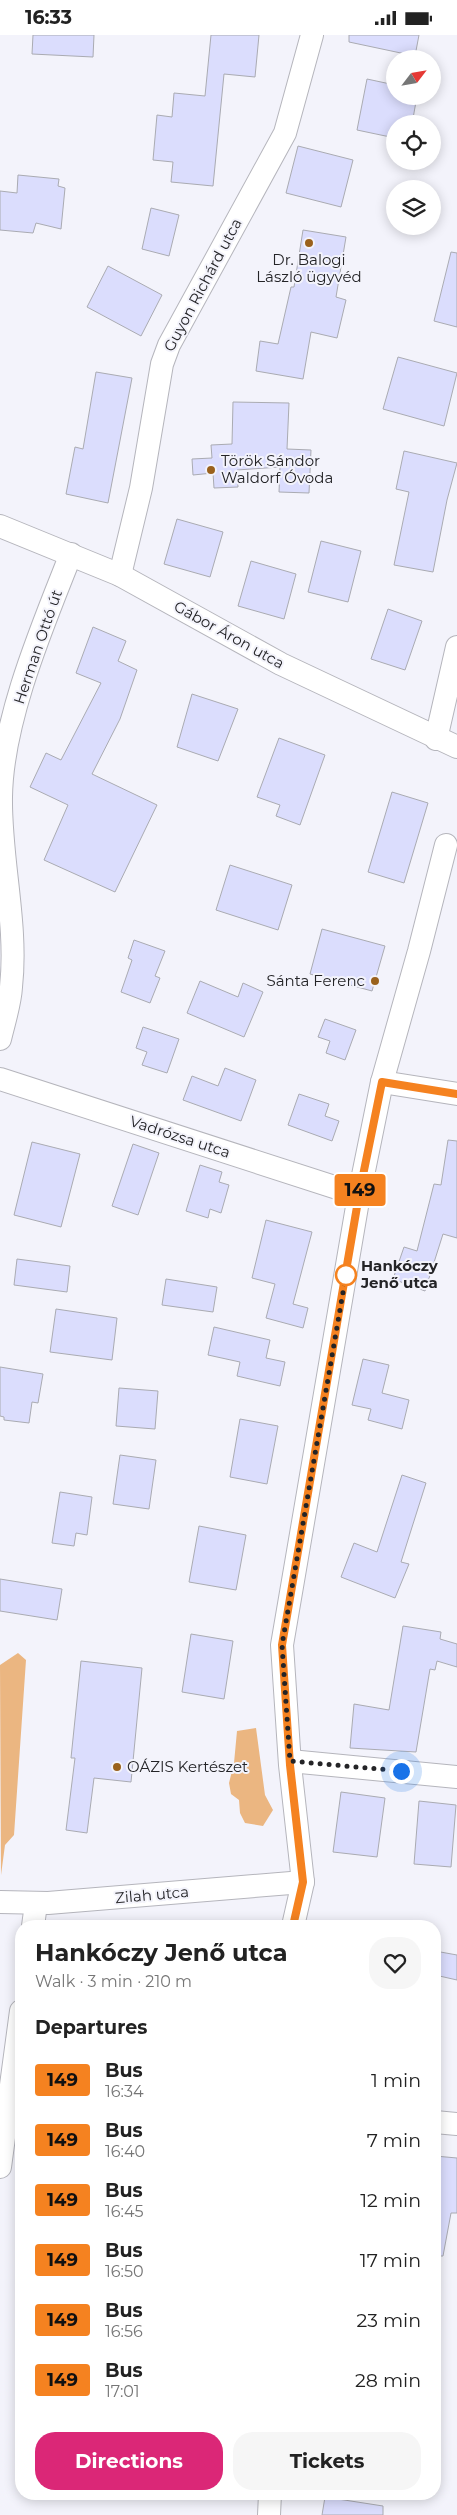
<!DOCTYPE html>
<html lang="en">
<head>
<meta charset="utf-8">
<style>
  :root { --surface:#fff; --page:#f6f6f6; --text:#222; --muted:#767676; --accent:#db2777 }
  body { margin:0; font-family:Montserrat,sans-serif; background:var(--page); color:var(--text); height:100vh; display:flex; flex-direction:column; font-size:19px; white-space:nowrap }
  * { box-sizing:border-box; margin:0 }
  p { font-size:16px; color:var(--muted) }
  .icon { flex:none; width:28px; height:28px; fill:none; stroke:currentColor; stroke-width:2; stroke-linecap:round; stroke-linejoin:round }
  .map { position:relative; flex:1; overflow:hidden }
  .details { position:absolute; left:15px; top:1885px; width:426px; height:580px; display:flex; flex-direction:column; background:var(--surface); border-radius:20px; box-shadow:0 2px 12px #0003 }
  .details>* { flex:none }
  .badge { padding:0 10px; border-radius:4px; font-size:18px; line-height:32px }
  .needle { width:32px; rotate:59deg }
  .controls { position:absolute; left:386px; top:15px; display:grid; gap:10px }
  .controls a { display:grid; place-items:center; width:55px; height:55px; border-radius:50%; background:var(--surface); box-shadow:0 2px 12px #0003; font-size:25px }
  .you { position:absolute; width:25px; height:25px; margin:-12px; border:4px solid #fff; border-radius:50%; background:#1a73e8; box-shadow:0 0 0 8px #1a73e833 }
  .map>.badge { position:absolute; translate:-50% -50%; box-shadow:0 0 0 2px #fff }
  h2 { padding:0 20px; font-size:19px; line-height:45px }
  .round { display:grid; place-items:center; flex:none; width:52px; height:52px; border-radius:20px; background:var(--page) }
  .summary { display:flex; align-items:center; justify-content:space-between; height:85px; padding:0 20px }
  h1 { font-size:24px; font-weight:700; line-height:38px }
  .primary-button { display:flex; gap:10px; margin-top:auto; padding:10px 20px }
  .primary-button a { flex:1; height:58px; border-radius:20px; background:var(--accent); color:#fff; font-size:20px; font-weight:700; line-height:58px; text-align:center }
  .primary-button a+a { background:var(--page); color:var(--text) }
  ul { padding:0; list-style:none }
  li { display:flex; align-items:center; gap:15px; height:60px; padding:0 20px }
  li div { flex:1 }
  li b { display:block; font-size:19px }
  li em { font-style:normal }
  li .badge { min-width:55px; font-weight:700; text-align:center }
  .status { display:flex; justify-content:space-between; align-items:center; height:35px; padding:0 25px; background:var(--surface); direction:ltr }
  .status svg { height:14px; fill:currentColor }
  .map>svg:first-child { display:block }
</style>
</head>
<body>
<div class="status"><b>16:33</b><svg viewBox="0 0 49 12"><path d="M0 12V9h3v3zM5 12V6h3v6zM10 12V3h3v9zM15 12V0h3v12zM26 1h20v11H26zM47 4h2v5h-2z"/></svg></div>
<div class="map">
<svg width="457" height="2480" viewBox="0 0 457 2480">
  <rect width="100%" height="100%" fill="#f3f3fb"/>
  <g fill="#ebb681">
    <path d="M18,1618L26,1625L14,1800L5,1810L1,1840L0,1630Z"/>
    <path d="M256,1693L265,1760L273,1775L263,1791L245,1788L240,1778L239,1765L231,1759L229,1748L234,1728L237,1696Z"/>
  </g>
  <g fill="#dbddfd" stroke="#aaabb2">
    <path d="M33,0H94L93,22L32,19Z"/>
    <path d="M211,0H259L255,42L224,39L213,151L171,147L173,127L153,125L157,80L172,82L174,58L205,61Z"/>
    <path d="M349,0H419L415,21L349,7Z"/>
    <path d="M367,44L395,50V61H417L412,89H395V103L357,95Z"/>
    <path d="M298,111L353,125L341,172L286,158Z"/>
    <path d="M18,140L59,144L58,151L65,153L61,194L36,188L33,198L0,195V156L17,158Z"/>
    <path d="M151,173L179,180L169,221L142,214Z"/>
    <path d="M303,195L346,202L336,262L346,265L337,303L311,297L303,344L256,336L260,306L278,309L291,252H294Z"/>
    <path d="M451,217L457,218V292L434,286Z"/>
    <path d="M108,231L162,260L141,301L87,272Z"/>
    <path d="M398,322L457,338L444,391L383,374Z"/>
    <path d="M96,337L132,343L108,468L66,459L75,412L83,414Z"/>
    <path d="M233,367L289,368L287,414L311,415L309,458L279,457L280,432L237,435L238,452L214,453L213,438L193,440L192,424L212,423L211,410L232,409Z"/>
    <path d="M404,416L457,428L447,465L433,537L394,530L409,457L396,454Z"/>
    <path d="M177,484L223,497L210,542L164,529Z"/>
    <path d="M321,506L361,516L348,567L308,557Z"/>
    <path d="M251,526L296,539L284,584L238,571Z"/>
    <path d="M388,574L422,586L405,635L371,624Z"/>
    <path d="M93,592L126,606L118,626L137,635L120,684L92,739L157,770L115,857L44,825L68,770L30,752L46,718L61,725L101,648L76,638Z"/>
    <path d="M192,659L238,674L218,726L177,712Z"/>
    <path d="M279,703L325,720L300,790L276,781L280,770L257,762Z"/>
    <path d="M392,757L428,768L404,848L368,837Z"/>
    <path d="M230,830L292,850L278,895L216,875Z"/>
    <path d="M322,894L385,911L372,956L310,939Z"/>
    <path d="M134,905L165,916L155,941L160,943L150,968L121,957L132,925L128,923Z"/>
    <path d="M200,946L238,962L243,948L263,957L244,1002L187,978Z"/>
    <path d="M325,984L356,995L345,1025L326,1018L330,1006L318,1002Z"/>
    <path d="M143,992L179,1004L167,1038L142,1030L147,1017L136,1013Z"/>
    <path d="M225,1033L256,1045L241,1086L183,1065L192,1041L218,1051Z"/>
    <path d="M299,1059L329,1069L325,1081L339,1086L332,1106L288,1090Z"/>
    <path d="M448,1105L457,1106V1203L443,1199L425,1256L393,1244L404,1212L417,1216L434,1149L441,1150Z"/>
    <path d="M32,1107L80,1119L61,1192L14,1180Z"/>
    <path d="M133,1109L159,1118L138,1180L112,1171Z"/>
    <path d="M200,1130L222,1137L219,1147L229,1150L221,1178L210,1174L208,1183L186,1176Z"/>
    <path d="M266,1185L312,1197L293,1269L308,1273L303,1293L266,1283L275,1249L252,1243Z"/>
    <path d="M17,1224L70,1231L67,1257L14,1250Z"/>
    <path d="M166,1244L217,1252L213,1277L162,1270Z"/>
    <path d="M56,1274L117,1283L112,1325L50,1317Z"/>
    <path d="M214,1292L270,1305L266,1323L285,1327L280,1351L237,1341L240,1327L208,1320Z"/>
    <path d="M363,1324L389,1330L382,1358L409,1365L402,1394L368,1385L371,1374L352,1370Z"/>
    <path d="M0,1332L43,1339L38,1368L32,1367L29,1388L4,1385V1382L0,1381Z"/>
    <path d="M119,1353L158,1356L155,1394L116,1391Z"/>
    <path d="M240,1384L278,1391L267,1449L230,1442Z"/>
    <path d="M120,1420L156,1425L149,1474L113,1469Z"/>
    <path d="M402,1440L426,1448L401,1527L409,1529L395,1563L341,1542L354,1508L377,1517Z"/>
    <path d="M60,1457L92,1462L87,1500L76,1498L74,1511L52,1508Z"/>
    <path d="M199,1491L246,1500L236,1555L189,1547Z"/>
    <path d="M0,1544L62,1554L57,1585L0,1576Z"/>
    <path d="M403,1591L441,1597L440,1604L457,1609V1632L437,1626L435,1635L430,1634L416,1717L350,1713L354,1669L389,1675Z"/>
    <path d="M191,1599L233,1606L224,1664L182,1657Z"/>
    <path d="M81,1626L142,1633L131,1747L94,1743L87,1798L66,1795L75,1723H71Z"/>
    <path d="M341,1757L385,1763L377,1822L333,1817Z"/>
    <path d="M419,1766L456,1770L451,1832L414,1829Z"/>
    <path d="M435,1916L457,1920V1945L435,1940Z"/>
    <path d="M435,2121L457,2123V2178H451L443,2221H435Z"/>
    <path d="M325,2462L383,2471V2480H322Z"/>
  </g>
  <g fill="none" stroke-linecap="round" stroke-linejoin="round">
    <g stroke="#b5b5bc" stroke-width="24">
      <g id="minor">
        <path d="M0,491L120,540L281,629L457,712"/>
        <path d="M120,540L141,453L162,329L169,310L285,98L312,0"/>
        <path d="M436,704L457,612"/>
        <path d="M0,1004C4,987 10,969 11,952C18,889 0,825 1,762C2,685 43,590 71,519"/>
        <path d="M0,1044L359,1160"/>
        <path d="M382,1047L457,1059"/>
        <path d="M290,1726L457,1742"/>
        <path d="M0,1867L48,1868L303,1847"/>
        <path d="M33,1891L36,1869"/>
        <path d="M293,1891L303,1847L290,1730L282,1610L359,1160L382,1047L419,916L446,810"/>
        <path d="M435,2087L457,2089"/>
        <path d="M0,2132L21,1976"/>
        <path d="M269,2480L270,2459"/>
      </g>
    </g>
    <use href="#minor" stroke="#fff" stroke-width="22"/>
  </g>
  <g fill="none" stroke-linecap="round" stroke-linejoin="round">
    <g stroke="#fff" stroke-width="11">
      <path id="line" d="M293,1891L303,1847L290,1730L282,1610L359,1160L382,1047L457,1059"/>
    </g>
    <use href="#line" stroke="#f58220" stroke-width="8"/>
    <path stroke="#242427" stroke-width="5" stroke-dasharray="0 9" d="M346,1240L282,1610L290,1726L401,1736"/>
  </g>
  <g fill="#9a611d" stroke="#f3f3fb" stroke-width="2">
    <circle cx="309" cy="208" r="5"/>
    <circle cx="211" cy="435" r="5"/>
    <circle cx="375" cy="946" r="5"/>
    <circle cx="117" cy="1732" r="5"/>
  </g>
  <circle fill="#fff" stroke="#f58220" stroke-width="2.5" cx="346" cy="1240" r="10"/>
  <g text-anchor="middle" stroke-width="4" stroke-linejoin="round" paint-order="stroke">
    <g font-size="15" fill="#242427" stroke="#f3f3fb" text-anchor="start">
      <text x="309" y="230" text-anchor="middle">Dr. Balogi<tspan x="309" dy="17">László ügyvéd</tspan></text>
      <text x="221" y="431">Török Sándor<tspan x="221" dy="17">Waldorf Óvoda</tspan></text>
      <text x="365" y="951" text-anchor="end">Sánta Ferenc</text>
      <text x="127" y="1737">OÁZIS Kertészet</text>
    </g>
    <g font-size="15" fill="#242427" stroke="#f3f3fb">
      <text transform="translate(203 250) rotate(-62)" y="5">Guyon Richárd utca</text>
      <text transform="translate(229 600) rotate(29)" y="5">Gábor Áron utca</text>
      <text transform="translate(38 612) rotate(-71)" y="5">Herman Ottó út</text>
      <text transform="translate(180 1102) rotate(18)" y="5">Vadrózsa utca</text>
      <text transform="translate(152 1860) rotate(-5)" y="5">Zilah utca</text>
    </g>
    <g font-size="15" font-weight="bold" fill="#242427" stroke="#f3f3fb" text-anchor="start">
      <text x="361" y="1236">Hankóczy<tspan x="361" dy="17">Jenő utca</tspan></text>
    </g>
  </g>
</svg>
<div class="controls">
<a><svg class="needle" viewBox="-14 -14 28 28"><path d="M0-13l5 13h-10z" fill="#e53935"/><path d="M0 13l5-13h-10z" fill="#767676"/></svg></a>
<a><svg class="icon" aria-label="locate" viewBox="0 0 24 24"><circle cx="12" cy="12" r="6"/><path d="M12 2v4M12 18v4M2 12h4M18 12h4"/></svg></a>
<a><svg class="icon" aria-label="layers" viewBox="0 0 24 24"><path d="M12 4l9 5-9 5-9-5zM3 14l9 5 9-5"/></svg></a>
</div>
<div class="you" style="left:401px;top:1736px"></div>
<b class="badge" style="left:360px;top:1155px;background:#f58220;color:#111">149</b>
<section class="details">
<div class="summary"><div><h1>Hankóczy Jenő utca</h1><p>Walk · 3 min · 210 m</p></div><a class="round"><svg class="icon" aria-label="heart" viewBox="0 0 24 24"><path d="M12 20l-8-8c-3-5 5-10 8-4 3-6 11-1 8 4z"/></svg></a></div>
<h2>Departures</h2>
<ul>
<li><span class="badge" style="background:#f58220;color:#111">149</span><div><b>Bus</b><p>16:34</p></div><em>1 min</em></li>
<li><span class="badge" style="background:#f58220;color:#111">149</span><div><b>Bus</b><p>16:40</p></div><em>7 min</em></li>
<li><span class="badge" style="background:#f58220;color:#111">149</span><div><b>Bus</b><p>16:45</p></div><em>12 min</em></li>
<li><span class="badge" style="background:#f58220;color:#111">149</span><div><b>Bus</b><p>16:50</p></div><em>17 min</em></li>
<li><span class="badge" style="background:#f58220;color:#111">149</span><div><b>Bus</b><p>16:56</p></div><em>23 min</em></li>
<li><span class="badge" style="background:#f58220;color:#111">149</span><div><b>Bus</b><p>17:01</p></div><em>28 min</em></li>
</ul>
<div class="primary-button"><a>Directions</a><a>Tickets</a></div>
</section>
</div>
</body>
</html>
